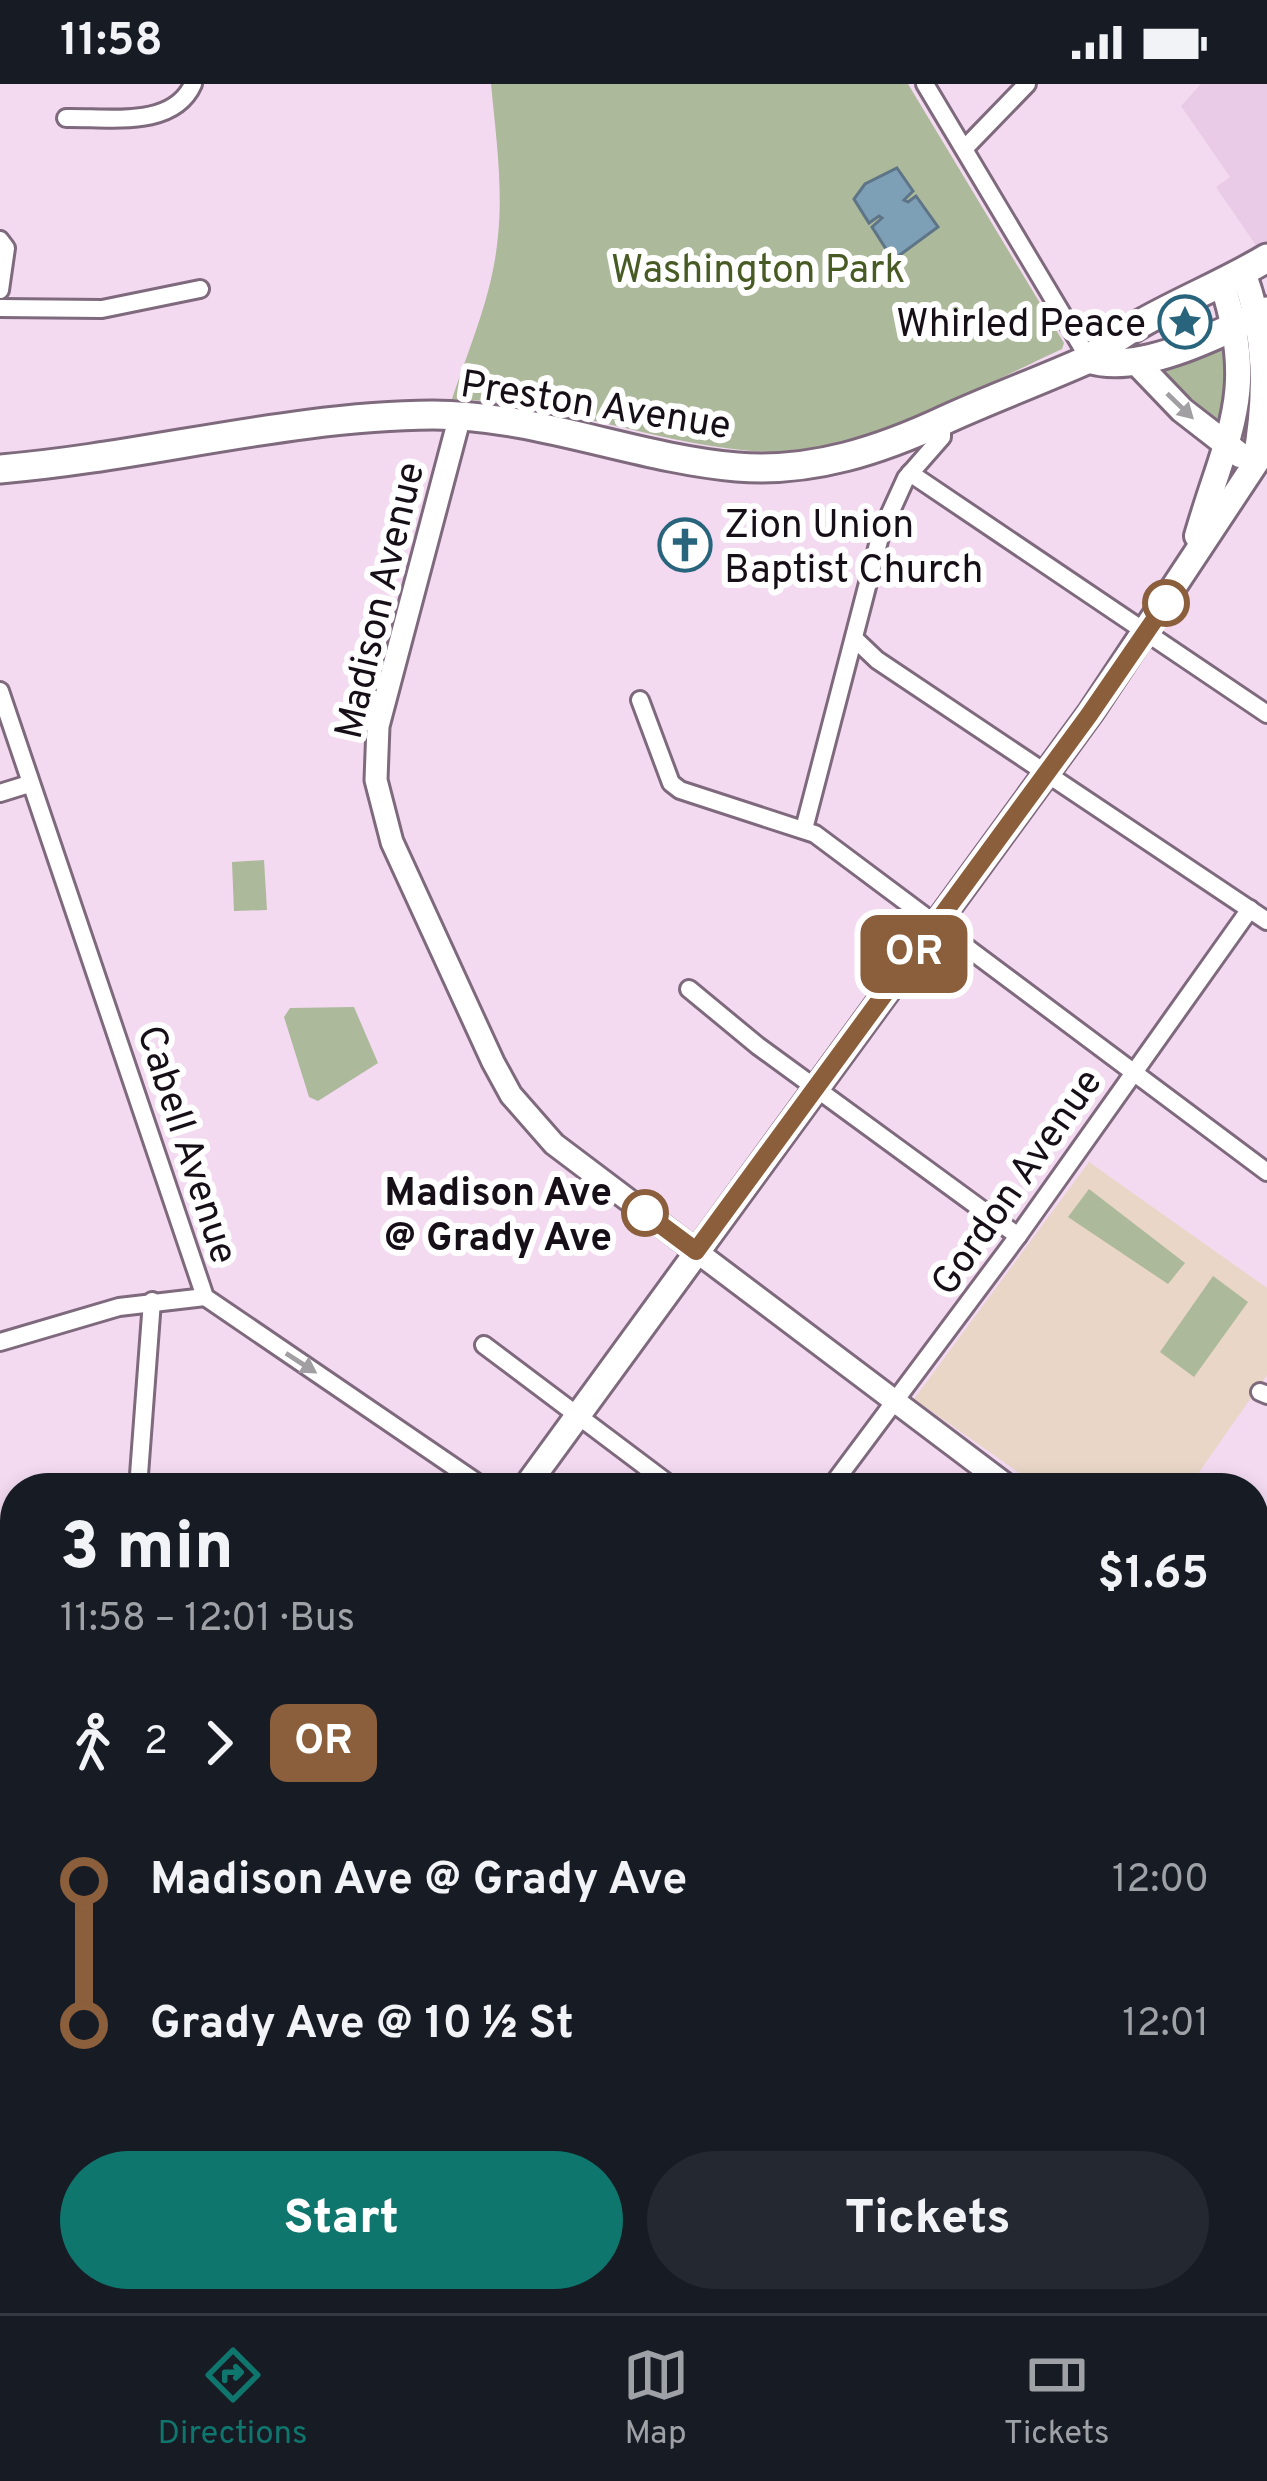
<!DOCTYPE html>
<html lang="en">
<head>
<meta charset="utf-8">
<style>
  :root { --surface:#171b24; --page:#242831; --text:#f1f3f6; --muted:#9ea1a6; --line:#363941; --accent:#0f766e }
  body { margin:0; font-family:Overpass,sans-serif; background:var(--page); color:var(--text); height:100vh; display:flex; flex-direction:column; font-size:45px; white-space:nowrap }
  * { box-sizing:border-box; margin:0 }
  p { font-size:39px; color:var(--muted) }
  .icon { flex:none; width:66px; height:66px; fill:none; stroke:currentColor; stroke-width:2; stroke-linecap:round; stroke-linejoin:round }
  .map { position:relative; flex:1; overflow:hidden }
  .side { position:absolute; left:0px; top:1389px; width:1269px; height:840px; display:flex; flex-direction:column; background:var(--surface); border-radius:48px 48px 0 0; box-shadow:0 6px 18px #0003 }
  .side>* { flex:none }
  .badge { padding:0 24px; border-radius:18px; font-size:42px; line-height:78px }
  .map>.badge { position:absolute; translate:-50% -50%; box-shadow:0 0 0 6px #fff }
  .legs { display:flex; align-items:center; gap:18px; height:132px; padding:0 60px; font-size:39px }
  .legs p { margin-inline-start:auto }
  .overview { display:flex; align-items:center; justify-content:space-between; height:204px; padding:0 60px }
  h1 { font-size:66px; font-weight:800; line-height:90px }
  .primary-button { display:flex; gap:24px; margin-top:auto; padding:24px 60px }
  .primary-button a { flex:1; height:138px; border-radius:72px; background:var(--accent); color:#fff; font-size:48px; font-weight:800; line-height:138px; text-align:center }
  .primary-button a+a { background:var(--page); color:var(--text) }
  ul { padding:0 60px; list-style:none }
  li { display:flex; align-items:center; gap:42px; height:144px; font-size:45px }
  li i { display:grid; place-items:center; width:18px; height:100%; margin:0 15px; background:currentColor }
  li i::after { content:''; width:30px; height:30px; margin:-15px; border:9px solid; border-radius:50%; background:var(--surface) }
  li p { margin-inline-start:auto }
  li:first-child i { background:linear-gradient(#0000 50%,currentColor 0) }
  li:last-child i { background:linear-gradient(currentColor 50%,#0000 0) }
  .status { display:flex; justify-content:space-between; align-items:center; height:84px; padding:0 60px; background:var(--surface); direction:ltr }
  .status svg { height:33px; fill:currentColor }
  .tabs { display:flex; justify-content:space-around; align-items:center; height:168px; border-top:3px solid var(--line); background:var(--surface); font-size:33px; color:var(--muted) }
  .tabs a { display:grid; justify-items:center; gap:6px }
  .tabs .current { color:var(--accent) }
  .map>svg:first-child { display:block }
</style>
</head>
<body>
<div class="status"><b>11:58</b><svg viewBox="0 0 49 12"><path d="M0 12V9h3v3zM5 12V6h3v6zM10 12V3h3v9zM15 12V0h3v12zM26 1h20v11H26zM47 4h2v5h-2z"/></svg></div>
<div class="map">
<svg width="1267" height="2229" viewBox="0 0 1267 2229">
  <rect width="100%" height="100%" fill="#f3daf1"/>
  <path fill="#eacbe7" d="M1201,0H1267V157L1257,163L1216,103L1230,93L1181,22Z"/>
  <g fill="#e9d6c6">
    <path d="M1089,1078L1267,1204V1291L1188,1404H1041L914,1315Z"/>
    <path d="M251,2214H594L615,2229H226Z"/>
  </g>
  <g fill="#acb99a">
    <path d="M491,0H908L1064,259L1062,265C970,307 855,375 751,367C650,358 553,318 452,315C469,264 491,214 497,161C504,108 496,53 491,0Z"/>
    <path d="M1224,258L1227,317L1219,348L1155,283Z"/>
    <path d="M264,776L267,826L234,827L232,778Z"/>
    <path d="M354,923L378,979L318,1017L309,1013L284,933L290,924Z"/>
    <path d="M1089,1105L1185,1179L1168,1200L1068,1133Z"/>
    <path d="M1213,1192L1248,1218L1194,1293L1160,1268Z"/>
  </g>
  <path fill="#7da0b7" stroke="#5e7487" stroke-width="3" d="M897,84L913,107L904,116L908,118L916,112L938,143L893,176L872,143L882,134L879,132L869,139L854,115L865,100Z"/>
  <g fill="none" stroke-linecap="round" stroke-linejoin="round">
    <g stroke="#7e697d" stroke-width="22">
      <g id="minor">
        <path d="M925,0L1089,275"/>
        <path d="M66,34C108,33 173,45 193,0"/>
        <path d="M965,64L1027,0"/>
        <path d="M0,156L6,164L0,206"/>
        <path d="M0,224L102,225L200,205"/>
        <path d="M910,389L1267,630"/>
        <path d="M856,556L877,576L1267,837"/>
        <path d="M0,607L205,1213L485,1404"/>
        <path d="M640,616L671,699L680,706L815,750L1267,1088"/>
        <path d="M0,709L29,700"/>
        <path d="M804,745L881,449L906,394L942,353V337"/>
        <path d="M689,905L758,962L1018,1152"/>
        <path d="M0,1258L119,1223L205,1213"/>
        <path d="M484,1261L674,1404"/>
        <path d="M1260,1308L1267,1311"/>
        <path d="M138,1404L152,1217"/>
        <path d="M830,1404L1018,1152L1250,825"/>
        <path d="M1254,1717L1267,1698"/>
        <path d="M1254,1786L1267,1794"/>
        <path d="M0,2005L15,1983"/>
        <path d="M0,2044L15,2055"/>
        <path d="M1254,2194L1267,2201"/>
        <path d="M240,2214L262,2229"/>
        <path d="M969,2214L989,2229"/>
        <path d="M10,2229L35,2214"/>
        <path d="M264,2229L283,2214"/>
        <path d="M695,2229L712,2214"/>
      </g>
    </g>
    <g stroke="#7e697d" stroke-width="27">
      <g id="tertiary">
        <path d="M460,332L378,642L376,696L392,758L493,978L511,1011L554,1060L1010,1404"/>
        <path d="M1254,1571L1267,1580"/>
        <path d="M0,1729L15,1751"/>
      </g>
    </g>
    <g stroke="#7e697d" stroke-width="30">
      <g id="secondary">
        <path d="M1243,188C1267,252 1267,311 1255,378"/>
        <path d="M1135,277L1182,326L1240,371"/>
        <path d="M1197,452C1227,348 1258,310 1222,199"/>
        <path d="M525,1404L1091,628L1267,362"/>
        <path d="M593,2214L614,2229"/>
      </g>
    </g>
    <g stroke="#7e697d" stroke-width="33">
      <g id="primary">
        <path d="M1089,275C1139,292 1222,249 1267,227"/>
        <path d="M0,385C145,373 287,332 433,331C538,331 634,374 737,383C812,389 881,366 947,335C993,314 1042,296 1089,275C1141,231 1209,209 1267,174"/>
      </g>
    </g>
    <use href="#minor" stroke="#fff" stroke-width="16"/>
    <use href="#tertiary" stroke="#fff" stroke-width="21"/>
    <use href="#secondary" stroke="#fff" stroke-width="24"/>
    <use href="#primary" stroke="#fff" stroke-width="27"/>
    <g stroke="#635562" stroke-width="9">
      <g id="rail">
        <path d="M1254,2038L1267,2039"/>
        <path d="M645,2229L659,2214"/>
      </g>
    </g>
    <use href="#rail" stroke="#fff" stroke-width="4.5" stroke-dasharray="14" stroke-linecap="butt"/>
  </g>
  <defs><path id="oneway-solid" d="M-6-.8H1V-3.2L6.5 0L1 3.2V.8H-6Z" transform="scale(3)"/></defs>
  <g fill="#a29fa2">
    <use href="#oneway-solid" transform="translate(1180 322) rotate(44)"/>
    <use href="#oneway-solid" transform="translate(301 1279) rotate(33)"/>
  </g>
  <g fill="none" stroke-linecap="round" stroke-linejoin="round">
    <g stroke="#fff" stroke-width="27">
      <path id="line-1" d="M645,1129L696,1167L1089,631L1166,519"/>
    </g>
    <use href="#line-1" stroke="#8b5e3c" stroke-width="18"/>
  </g>
  <defs>
    <g id="sight-ring" transform="scale(2.7)"><circle r="9.5" fill="#fff" stroke="#28657c" stroke-width="1.5"/><path d="M0-6L1.8-2.2L6-1.7L2.9 1.2L3.7 5.4L0 3.3L-3.7 5.4L-2.9 1.2L-6-1.7L-1.8-2.2Z" fill="#28657c"/></g>
    <g id="church-ring" transform="scale(2.7)"><circle r="9.5" fill="#fff" stroke="#28657c" stroke-width="1.5"/><path d="M-1.2-6h2.4v3.5h3.3v2.4h-3.3V6h-2.4V-.1h-3.3v-2.4h3.3Z" fill="#28657c"/></g>
  </defs>
  <g fill-rule="evenodd">
    <use href="#sight-ring" x="1185" y="238"/>
    <use href="#church-ring" x="685" y="461"/>
  </g>
  <g fill="#fff" stroke="#8b5e3c" stroke-width="6">
    <circle cx="1166" cy="519" r="21"/>
    <circle cx="645" cy="1129" r="21"/>
  </g>
  <g text-anchor="middle" stroke-width="12" stroke-linejoin="round" paint-order="stroke">
    <g font-size="39" fill="#485b25" stroke="#fff">
      <text x="758" y="198">Washington Park</text>
    </g>
    <g font-size="39" fill="#170f17" stroke="#fff" text-anchor="end">
      <text x="1146" y="252">Whirled Peace</text>
      <text x="724" y="453" text-anchor="start">Zion Union<tspan x="724" dy="45">Baptist Church</tspan></text>
    </g>
    <g font-size="39" fill="#170f17" stroke="#fff">
      <text transform="translate(596 319) rotate(9)" y="14">Preston Avenue</text>
      <text transform="translate(378 516) rotate(-77)" y="14">Madison Avenue</text>
      <text transform="translate(189 1060) rotate(72)" y="14">Cabell Avenue</text>
      <text transform="translate(1015 1097) rotate(-55)" y="14">Gordon Avenue</text>
    </g>
    <g font-size="39" font-weight="bold" fill="#170f17" stroke="#fff" text-anchor="end">
      <text x="612" y="1121">Madison Ave<tspan x="612" dy="45">@ Grady Ave</tspan></text>
    </g>
  </g>
</svg>
<b class="badge" style="left:914px;top:870px;background:#8b5e3c;color:#fff">OR</b>
<section class="side">
<div class="overview"><div><h1>3 min</h1><p>11:58 – 12:01 · Bus</p></div><b>$1.65</b></div>
<div class="legs"><svg class="icon" aria-label="walk" viewBox="0 0 24 24"><circle cx="13" cy="4" r="2"/><path d="M13 8l-2 6 4 7M11 14l-3 7M7 12l3-4h3l4 4"/></svg>2<svg class="icon" aria-label="forward" viewBox="0 0 24 24"><path d="M9 5l7 7-7 7"/></svg><b class="badge" style="background:#8b5e3c;color:#fff">OR</b></div>
<ul>
<li><i style="color:#8b5e3c"></i><b>Madison Ave @ Grady Ave</b><p>12:00</p></li>
<li><i style="color:#8b5e3c"></i><b>Grady Ave @ 10 ½ St</b><p>12:01</p></li>
</ul>
<div class="primary-button"><a>Start</a><a>Tickets</a></div>
</section>
</div>
<nav class="tabs">
<a class="current"><svg class="icon" aria-label="directions" viewBox="0 0 24 24"><path d="M12 3l9 9-9 9-9-9zM9 14v-3h6M13 9l2 2-2 2"/></svg>Directions</a>
<a><svg class="icon" aria-label="map" viewBox="0 0 24 24"><path d="M3 6l6-2 6 2 6-2v14l-6 2-6-2-6 2zM9 4v14M15 6v14"/></svg>Map</a>
<a><svg class="icon" aria-label="tickets" viewBox="0 0 24 24"><path d="M3 7h18v10H3zM15 7v10"/></svg>Tickets</a>
</nav>
</body>
</html>
